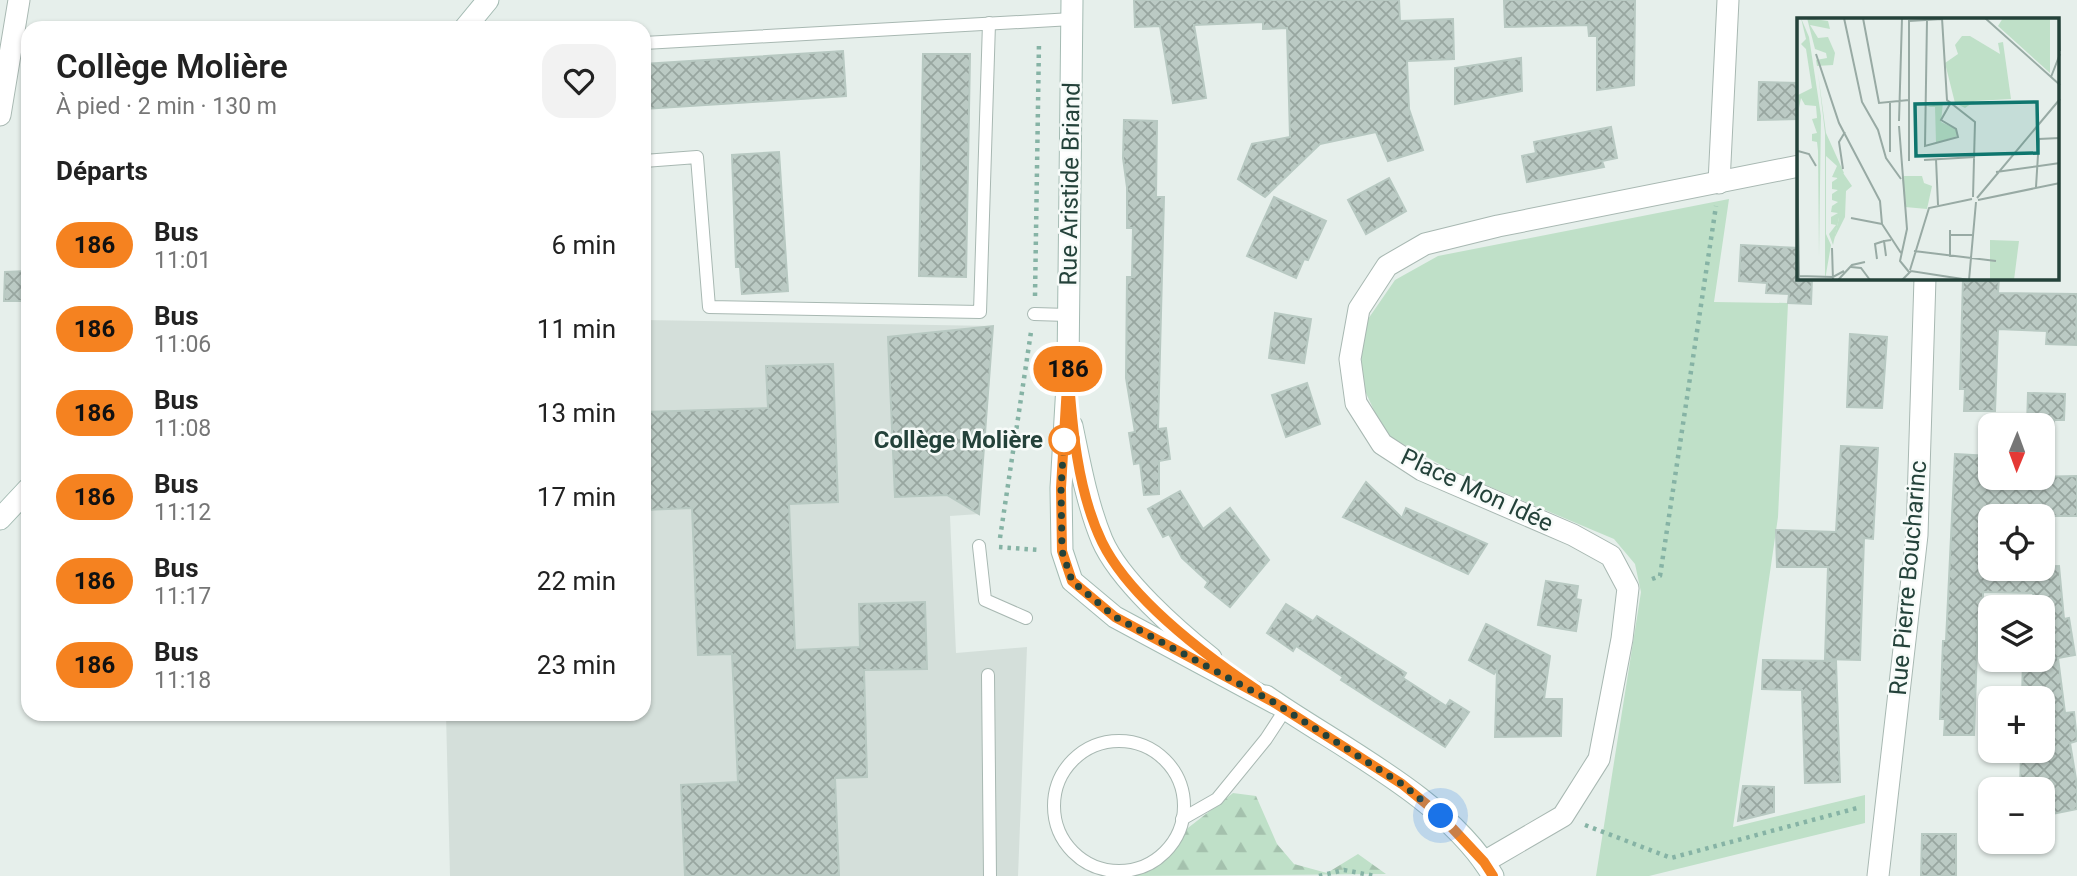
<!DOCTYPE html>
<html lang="fr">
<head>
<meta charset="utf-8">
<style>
  :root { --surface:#fff; --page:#f2f2f2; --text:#222; --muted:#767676 }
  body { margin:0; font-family:Roboto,sans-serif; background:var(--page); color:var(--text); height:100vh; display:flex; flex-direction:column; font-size:26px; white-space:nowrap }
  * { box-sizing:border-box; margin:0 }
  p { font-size:23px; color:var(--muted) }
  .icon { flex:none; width:38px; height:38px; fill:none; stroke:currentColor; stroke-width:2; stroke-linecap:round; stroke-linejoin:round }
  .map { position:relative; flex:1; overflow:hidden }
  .side { position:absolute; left:21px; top:21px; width:630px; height:700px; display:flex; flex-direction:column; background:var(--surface); border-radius:21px; box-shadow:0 2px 5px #0004 }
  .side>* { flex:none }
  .badge { padding:0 14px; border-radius:23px; font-size:24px; line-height:46px }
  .needle { width:46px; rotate:181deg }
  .fabs { position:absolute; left:1978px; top:413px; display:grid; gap:14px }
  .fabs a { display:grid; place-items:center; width:77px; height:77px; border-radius:14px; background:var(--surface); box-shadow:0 2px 5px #0004; font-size:35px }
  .you { position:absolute; width:35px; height:35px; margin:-18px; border:5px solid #fff; border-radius:50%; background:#1a73e8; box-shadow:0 0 0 10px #1a73e833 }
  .map>.badge { position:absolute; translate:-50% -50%; box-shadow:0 0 0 4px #fff }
  h2 { padding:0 35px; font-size:26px; line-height:63px }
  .round { display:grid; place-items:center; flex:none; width:74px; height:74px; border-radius:21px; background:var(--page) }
  .overview { display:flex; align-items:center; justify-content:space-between; height:119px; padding:0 35px }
  h1 { font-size:33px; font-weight:600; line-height:52px }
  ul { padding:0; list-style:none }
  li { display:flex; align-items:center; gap:21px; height:84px; padding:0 35px }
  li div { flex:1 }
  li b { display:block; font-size:26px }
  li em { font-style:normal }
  li .badge { min-width:77px; font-weight:700; text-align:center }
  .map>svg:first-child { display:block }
</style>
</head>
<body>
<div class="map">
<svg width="2077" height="876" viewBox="0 0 2077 876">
  <defs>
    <pattern id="forest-firs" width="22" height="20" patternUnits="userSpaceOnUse" patternTransform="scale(1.75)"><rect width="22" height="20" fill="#bfe0c8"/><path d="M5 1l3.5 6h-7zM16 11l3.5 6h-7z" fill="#a4c1ad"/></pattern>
    <pattern id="building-cross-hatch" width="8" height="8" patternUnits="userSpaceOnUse" patternTransform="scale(1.75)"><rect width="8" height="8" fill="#bbcac4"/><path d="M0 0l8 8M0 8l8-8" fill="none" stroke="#98a6a0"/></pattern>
  </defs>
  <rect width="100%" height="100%" fill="#e6efeb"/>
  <path fill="#d4dfda" d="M644,320L993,326L979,514L950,516L956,653L1027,647L1018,876H450L446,714H644Z"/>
  <path fill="url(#forest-firs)" d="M1233,793L1256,796L1277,844L1294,864L1327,873L1358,854L1386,874L1126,876Z"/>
  <path fill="#bfe0c8" d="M1729,199L1714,302L1788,303L1778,517L1733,827L1865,795V823L1649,876H1596L1641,592L1635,564L1614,539L1450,470L1385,434L1359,378L1366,322L1395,280L1438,256Z"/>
  <g fill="url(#building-cross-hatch)" stroke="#b8c9c2" stroke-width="2">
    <path d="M1134,0H1399L1400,21L1453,19L1454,59L1407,61L1409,109L1423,150L1388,161L1376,132L1320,144L1265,197L1238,179L1252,144L1290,137L1287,28L1263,29V22L1194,25L1206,98L1173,103L1160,26L1135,27Z"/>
    <path d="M1504,0H1635L1634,85L1597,90V36H1589L1588,25L1505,27Z"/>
    <path d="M843,51L846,96L644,109V64Z"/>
    <path d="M923,54H970L966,277L919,276Z"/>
    <path d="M1521,58L1522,91L1455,104V68Z"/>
    <path d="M1759,82L1799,83V119L1758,120Z"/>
    <path d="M1124,120L1157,121L1156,197H1164L1158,429L1166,428L1170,459L1159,461V494L1144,495L1140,463L1134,464L1129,433L1135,432L1126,378L1127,277H1132L1133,228H1127V187L1123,158Z"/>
    <path d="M1611,127L1617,158L1602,161L1604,167L1527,182L1522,156L1536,153L1534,142Z"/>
    <path d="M779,152L788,291L742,294L740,267H736L732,155Z"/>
    <path d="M1389,178L1406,211L1366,234L1348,200Z"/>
    <path d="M1274,197L1326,221L1308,260L1304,259L1296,278L1247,256Z"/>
    <path d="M1741,245L1799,248V278H1812L1811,304L1788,303L1789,294L1766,293L1767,283L1739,281Z"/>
    <path d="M28,271V301H4L5,272Z"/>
    <path d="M1963,278H1999L1998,293L2077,294L2076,345L2046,344L2047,331L1998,329L1995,411H1964L1965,389H1960Z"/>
    <path d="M1275,313L1311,319L1304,363L1269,358Z"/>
    <path d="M993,326L979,514L947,495L895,497L888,337Z"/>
    <path d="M1850,334L1887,337L1882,408L1847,407Z"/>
    <path d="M833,364L838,502L789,504L795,650L860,647L859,604L925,602L927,669L864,670L867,777L835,778L839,875L685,876L681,785L738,782L732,654L698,655L692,508L644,510V412L768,408L766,366Z"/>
    <path d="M1307,383L1320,424L1286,437L1272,395Z"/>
    <path d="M2028,393L2065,394L2064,420H2054V425H2027Z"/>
    <path d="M1841,446L1878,448L1873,539L1864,538L1860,660L1825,659L1828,567H1777L1776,530L1836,532Z"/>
    <path d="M1955,454L1990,456V478L2077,476V516H1985L1984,569L2059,566L2064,619L2069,618L2075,655L2058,658L2065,713L2074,712L2077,741L2070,743L2077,785V809L2042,816V789H2020L2021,751H2042V698H2022L2023,660H2042V607H2036L2033,593L1983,592V619H1978L1974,735H1944L1945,719H1940L1943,641H1946Z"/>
    <path d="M1366,482L1402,518L1406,508L1487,544L1468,574L1343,517Z"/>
    <path d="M1180,491L1203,529L1230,508L1269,560L1230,607L1205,587L1208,582L1182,558L1169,534L1163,537L1148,509Z"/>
    <path d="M1546,581L1578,586L1576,599L1581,600L1576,631L1538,625Z"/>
    <path d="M1286,604L1313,621L1317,616L1406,673L1403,678L1446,706L1450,700L1469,712L1445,747L1341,680L1343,677L1296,646L1293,651L1267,633Z"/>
    <path d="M1486,624L1550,656L1544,699H1562L1561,736L1495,737L1497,669L1494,674L1469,660Z"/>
    <path d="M1763,660L1836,661L1840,782L1805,783L1802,690L1762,689Z"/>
    <path d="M1743,786L1774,787V812L1738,821Z"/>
    <path d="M1922,834H1956V876H1921Z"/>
  </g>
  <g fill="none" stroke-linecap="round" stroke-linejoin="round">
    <g stroke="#a8b8b2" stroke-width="14">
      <g id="lane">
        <path d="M644,43L1072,19"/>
        <path d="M644,161L697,157L709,307L980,312L989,23"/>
        <path d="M1034,314L1068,315"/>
        <path d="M979,546L985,600L1026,618"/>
        <path d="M988,675L990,876"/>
        <circle cx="1119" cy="806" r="65"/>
        <path d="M1182,819L1217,799L1266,739L1285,710"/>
      </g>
    </g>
    <g stroke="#a8b8b2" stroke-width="23">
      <g id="street">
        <path d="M0,115L19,0"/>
        <path d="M1719,183L1728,0"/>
        <path d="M1484,862L1563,816L1599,759L1622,639L1628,588L1611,556L1573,535L1422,470L1382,444L1356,403L1350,359L1359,309L1387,266L1425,244L1498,226L1799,166"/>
        <path d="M1878,876L1917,535L1925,278"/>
      </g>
    </g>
    <g stroke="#a4bbb3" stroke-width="23">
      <g id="secondary">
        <path d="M1072,0L1068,368L1061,488L1062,551L1072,581L1115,617L1275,703"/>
        <path d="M465,28L488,0"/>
        <path d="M1072,426C1080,464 1087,504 1102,540C1119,580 1177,631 1211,658"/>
        <path d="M0,519L28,489"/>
        <path d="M1266,696C1339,747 1447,798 1493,876"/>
      </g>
    </g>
    <g stroke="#86b3a5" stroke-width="4.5" stroke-dasharray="3.5 5" stroke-linecap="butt">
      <path d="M1035,296L1039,42"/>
      <path d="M1000,538L1031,332"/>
      <path d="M999,547L1039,550"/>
      <path d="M1652,579L1660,576L1716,206"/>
      <path d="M1585,825L1671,858L1861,807"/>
      <path d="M1319,876L1344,870L1375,876"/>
    </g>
    <use href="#lane" stroke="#fff" stroke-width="12"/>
    <use href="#street" stroke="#fff" stroke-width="21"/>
    <use href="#secondary" stroke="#fff" stroke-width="21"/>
  </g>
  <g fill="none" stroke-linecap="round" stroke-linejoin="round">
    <g stroke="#fff" stroke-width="16">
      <path id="line" d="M1257,690C1205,655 1130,599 1102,542C1077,490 1072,425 1068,368L1061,488L1062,551L1072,581L1115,617L1275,703L1402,784L1441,816L1484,862L1493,876"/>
    </g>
    <use href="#line" stroke="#f58220" stroke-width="10"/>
    <path stroke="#24423a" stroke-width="7" stroke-dasharray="0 12.6" d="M1064,440L1061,488L1062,551L1072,581L1115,617L1275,703L1402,784L1441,816"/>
  </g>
  <circle fill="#fff" stroke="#f58220" stroke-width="3.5" cx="1064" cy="440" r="14"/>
  <g text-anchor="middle" stroke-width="5" stroke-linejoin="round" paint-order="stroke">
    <g font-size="24" fill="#24423a" stroke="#f7fbf9">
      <text transform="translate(1070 184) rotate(-89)" y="8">Rue Aristide Briand</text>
      <text transform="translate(1477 490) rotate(25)" y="8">Place Mon Idée</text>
      <text transform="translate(1908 578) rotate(-85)" y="8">Rue Pierre Boucharinc</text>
    </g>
    <g font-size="24" font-weight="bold" fill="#24423a" stroke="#f7fbf9" text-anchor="end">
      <text x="1043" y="448">Collège Molière</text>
    </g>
  </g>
  <g transform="translate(1797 18)">
    <rect width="262" height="262" fill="#e6efeb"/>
    <path d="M206,0H253V55L201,8ZM21,55L29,115L47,155L43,158L42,200L36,227L32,216L39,207L34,206V199L41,195L34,194L35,188L41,184L35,182V176L41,172L35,171V164L41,160L35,159L40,148L29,138V216L34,227L28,262V115Z" fill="#bfe0c8"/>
    <path d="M4,0L12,19L24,98L22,239L21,133L20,124L15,123V116L20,115L15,101L20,100L19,88L8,87L4,80L2,90L1,77L15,70L9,31L4,26L9,21ZM10,0L31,3L33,11L13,7L21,20L31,19L38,35L36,47L20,48L19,42L30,40L29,35L18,31ZM165,18H173L203,36L201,25L206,24L214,81L178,83L168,90L158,85L148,45L161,36L158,27ZM44,152L55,168L49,173L48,199L37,221L42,200L40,154Z" fill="#bfe0c8"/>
    <path d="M146,84L144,104L159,111L160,118L139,125L138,89H130ZM105,158H125L127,165L135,168L130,191L108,189ZM193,222L222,223L217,262H193Z" fill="#bfe0c8"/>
    <path fill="none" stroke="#98aaa4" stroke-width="2" d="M47,0L65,84L81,112L89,140L104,161M66,0L82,85L112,82M145,0L150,82L178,104L176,179M188,0L263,67M262,0L263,33M130,2L128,128L161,119L159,111L144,102L153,86M19,36L42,105L83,183L85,206L104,235M254,59L263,36M0,87V127M102,103L105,0M102,108L110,211L103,243L112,254M0,127L2,262M1,133L12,136L19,148M93,134V85M139,141L141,187M127,142L178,139M112,143V3L145,1M46,151L42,124L48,114M199,154L263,145M239,169L242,121L263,120M180,180L263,81M181,182L263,165M54,200L85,206M153,212V239M153,217H175M35,230L36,262M117,233L199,243M89,238L87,223L94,222M80,241L78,226L87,223M54,249L64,250L73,262M113,252L132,190L175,181M2,258L36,259L47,253M41,262L55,247L68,244M105,262L114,253L172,262L179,184"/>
    <path fill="#0f766e" fill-opacity="0.15" stroke="#0f766e" stroke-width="3.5" d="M240,84L241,135L119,138L118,86Z"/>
    <rect width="262" height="262" fill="none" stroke="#24423a" stroke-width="3.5"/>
  </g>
</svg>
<div class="fabs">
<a><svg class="needle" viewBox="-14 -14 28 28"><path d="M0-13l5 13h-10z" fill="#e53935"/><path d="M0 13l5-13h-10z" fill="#767676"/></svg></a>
<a><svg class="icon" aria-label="locate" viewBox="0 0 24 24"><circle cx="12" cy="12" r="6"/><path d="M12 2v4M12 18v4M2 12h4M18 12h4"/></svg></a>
<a><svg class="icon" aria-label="layers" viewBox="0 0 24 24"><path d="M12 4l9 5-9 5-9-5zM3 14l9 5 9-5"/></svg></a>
<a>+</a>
<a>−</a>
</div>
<div class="you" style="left:1441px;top:816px"></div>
<b class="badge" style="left:1068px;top:369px;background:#f58220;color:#111">186</b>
<section class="side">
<div class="overview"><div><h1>Collège Molière</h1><p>À pied · 2 min · 130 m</p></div><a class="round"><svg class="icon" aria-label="heart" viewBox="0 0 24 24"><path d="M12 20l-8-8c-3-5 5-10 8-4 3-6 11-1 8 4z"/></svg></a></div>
<h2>Départs</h2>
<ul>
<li><span class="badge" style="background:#f58220;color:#111">186</span><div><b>Bus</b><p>11:01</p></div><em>6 min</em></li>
<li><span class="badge" style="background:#f58220;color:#111">186</span><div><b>Bus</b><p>11:06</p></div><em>11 min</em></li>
<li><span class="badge" style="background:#f58220;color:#111">186</span><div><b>Bus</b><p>11:08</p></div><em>13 min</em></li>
<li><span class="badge" style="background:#f58220;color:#111">186</span><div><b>Bus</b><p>11:12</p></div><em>17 min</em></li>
<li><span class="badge" style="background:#f58220;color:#111">186</span><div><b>Bus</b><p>11:17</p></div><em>22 min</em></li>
<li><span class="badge" style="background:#f58220;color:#111">186</span><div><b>Bus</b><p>11:18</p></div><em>23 min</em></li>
</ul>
</section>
</div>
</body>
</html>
